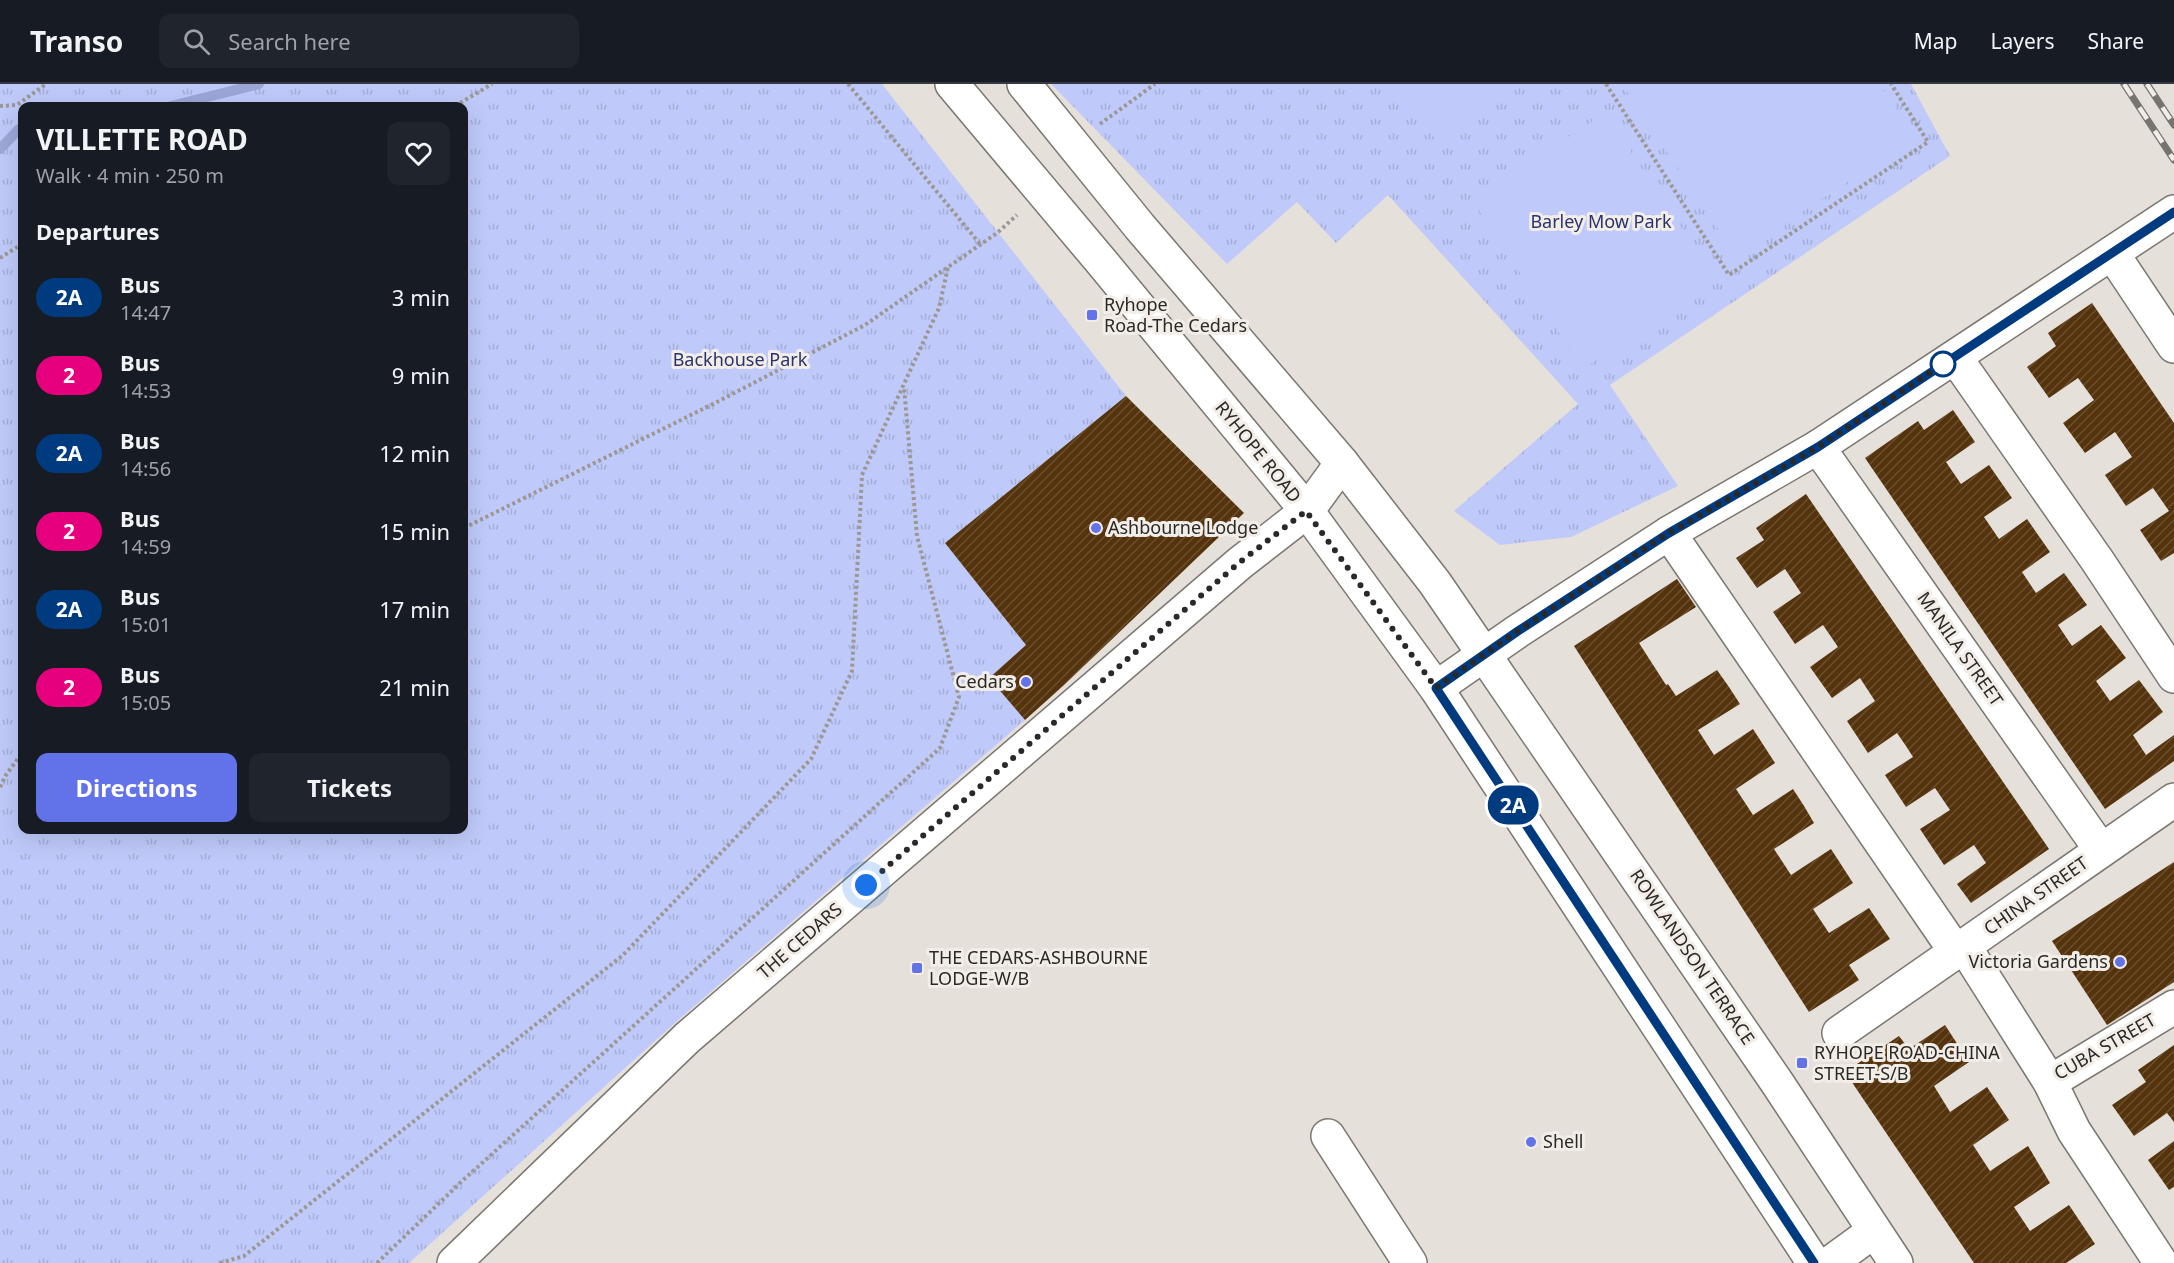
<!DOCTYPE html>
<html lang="en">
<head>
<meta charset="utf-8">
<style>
  :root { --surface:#171b24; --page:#20242c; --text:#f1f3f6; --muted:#9ea1a6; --line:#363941; --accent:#6272e9 }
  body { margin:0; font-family:"Noto Sans",sans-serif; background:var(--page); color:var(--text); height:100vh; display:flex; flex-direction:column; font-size:22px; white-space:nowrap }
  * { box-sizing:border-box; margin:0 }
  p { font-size:20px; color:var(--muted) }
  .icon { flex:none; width:33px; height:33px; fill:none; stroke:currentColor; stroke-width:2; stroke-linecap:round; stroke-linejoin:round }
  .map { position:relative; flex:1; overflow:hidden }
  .sheet { position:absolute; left:18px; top:18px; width:450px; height:732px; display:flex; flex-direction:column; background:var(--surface); border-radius:12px; box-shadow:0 6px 24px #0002 }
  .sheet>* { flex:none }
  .badge { padding:0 12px; border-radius:20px; font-size:21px; line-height:39px }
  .you { position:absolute; width:30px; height:30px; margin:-15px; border:4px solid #fff; border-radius:50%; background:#1a73e8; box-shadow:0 0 0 9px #1a73e833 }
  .map>.badge { position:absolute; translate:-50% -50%; box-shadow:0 0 0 3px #fff }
  h2 { padding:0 18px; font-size:22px; line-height:54px }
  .round { display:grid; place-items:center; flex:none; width:63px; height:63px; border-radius:12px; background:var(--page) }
  .headline { display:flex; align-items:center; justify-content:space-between; height:102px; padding:0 18px }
  h1 { font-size:28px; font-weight:700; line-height:45px }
  .primary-button { display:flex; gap:12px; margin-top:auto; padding:12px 18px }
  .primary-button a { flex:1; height:69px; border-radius:12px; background:var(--accent); color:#fff; font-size:24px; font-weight:700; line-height:69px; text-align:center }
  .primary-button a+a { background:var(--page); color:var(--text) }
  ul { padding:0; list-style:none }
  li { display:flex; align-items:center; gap:18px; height:78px; padding:0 18px }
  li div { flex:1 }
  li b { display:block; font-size:22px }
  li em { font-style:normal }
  li .badge { min-width:66px; font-weight:700; text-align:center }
  header { display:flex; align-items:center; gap:36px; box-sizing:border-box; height:84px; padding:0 30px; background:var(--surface); border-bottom:2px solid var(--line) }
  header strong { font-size:28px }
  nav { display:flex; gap:33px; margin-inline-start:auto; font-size:21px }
  .search { width:420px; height:54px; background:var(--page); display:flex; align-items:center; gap:15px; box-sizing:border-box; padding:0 21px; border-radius:12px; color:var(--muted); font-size:22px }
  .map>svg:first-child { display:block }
</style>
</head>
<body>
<header>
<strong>Transo</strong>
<div class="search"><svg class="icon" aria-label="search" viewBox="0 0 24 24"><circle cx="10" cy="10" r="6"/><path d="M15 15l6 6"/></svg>Search here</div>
<nav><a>Map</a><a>Layers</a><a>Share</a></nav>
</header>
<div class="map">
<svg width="2174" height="1179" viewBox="0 0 2174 1179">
  <defs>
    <pattern id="grass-tufts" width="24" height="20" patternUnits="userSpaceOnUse" patternTransform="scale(1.5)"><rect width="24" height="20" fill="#bfcafa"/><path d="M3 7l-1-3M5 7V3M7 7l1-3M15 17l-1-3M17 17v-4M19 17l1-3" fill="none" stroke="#a4aed6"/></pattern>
    <pattern id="building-hatch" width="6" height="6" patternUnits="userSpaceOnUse" patternTransform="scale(1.5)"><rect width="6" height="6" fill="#55330d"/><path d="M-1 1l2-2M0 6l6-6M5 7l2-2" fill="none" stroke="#6a4f30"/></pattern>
  </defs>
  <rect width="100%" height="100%" fill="#e6e0da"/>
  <g fill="url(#grass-tufts)" fill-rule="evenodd">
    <path d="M0,0H882L1126,312L945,459L1026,561L989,594L1025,636L676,938L409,1179H0ZM22,22H464V746H22Z"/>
    <path d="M1051,0H1911L1950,72L1610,301L1678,402L1571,453L1500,461L1454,427L1578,320L1388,111L1336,159L1297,118L1227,180Z"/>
  </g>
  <g fill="#bfcafa">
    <path d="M1399,0H1516L1434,54Z"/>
    <path d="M1622,0H1879L1915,53L1736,172Z"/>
    <path d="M1605,29L1717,197L1583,285L1472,116Z"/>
  </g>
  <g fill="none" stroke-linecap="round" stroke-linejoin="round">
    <g stroke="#9ca7d7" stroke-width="10">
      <path d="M171,22L259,0"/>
      <path d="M0,65L19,45H22"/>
    </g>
  </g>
  <g fill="url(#building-hatch)">
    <path d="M2092,219L2174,339V469L2161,477L2140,446L2169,427L2153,404L2126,422L2105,391L2132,373L2115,348L2085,369L2063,339L2094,316L2078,294L2049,314L2027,283L2056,262L2048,249Z"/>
    <path d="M1126,312L1244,429L1063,602L1025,636L989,594L1026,561L945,459Z"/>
    <path d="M1953,326L1975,358L1946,378L1961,400L1989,381L2012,414L1984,433L1999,455L2027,435L2050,468L2022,488L2036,509L2064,489L2087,521L2058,541L2072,562L2101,541L2126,574L2096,597L2110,617L2139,596L2163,628L2133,651L2146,671L2174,651V677L2105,725L1865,374L1918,337L1924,346Z"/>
    <path d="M1806,410L2049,765L1971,819L1957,800L1986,779L1974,761L1944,781L1920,745L1950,726L1935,704L1906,723L1885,691L1913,673L1906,662L1897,649L1868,669L1847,637L1875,617L1860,594L1832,614L1810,583L1838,563L1823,541L1795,560L1773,528L1801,509L1785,485L1757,504L1736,474L1764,456L1756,444Z"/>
    <path d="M1677,495L1696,523L1639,559L1666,601L1668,600L1676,612L1717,586L1729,603L1740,620L1698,646L1714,671L1753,645L1775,679L1736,705L1753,731L1793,705L1804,722L1814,739L1774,765L1791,791L1831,765L1853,799L1813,825L1829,849L1869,824L1890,855L1849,881L1859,896L1809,928L1574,562Z"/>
    <path d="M2174,778V898L2107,941L2052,857Z"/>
    <path d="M1945,941L1969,978L1934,1002L1950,1028L1987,1003L2009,1036L1973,1061L1990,1087L2028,1062L2050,1099L2014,1123L2030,1147L2069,1121L2095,1160L2066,1179H1974L1845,988L1899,952L1909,965Z"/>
    <path d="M2174,961V1038L2167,1029L2134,1052L2112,1021L2146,998L2138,986Z"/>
    <path d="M2174,1057V1103L2169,1106L2148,1076Z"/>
  </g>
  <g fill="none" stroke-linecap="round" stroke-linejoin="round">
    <g stroke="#7c7671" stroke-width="36">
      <g id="minor">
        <path d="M2112,169L2174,262"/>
        <path d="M1955,273L2097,476L2174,592"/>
        <path d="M1818,363L2101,766"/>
        <path d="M1669,449L1956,868"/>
        <path d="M1436,604L1518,547L1669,449L1818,363L2174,128"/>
        <path d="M1964,862L2050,998L2174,923"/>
        <path d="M1839,949L2174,716"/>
        <path d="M2050,998L2074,1047L2161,1179"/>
        <path d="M1328,1052L1410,1179"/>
        <path d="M454,1179L687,954L1240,479L1307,427L1342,379"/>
      </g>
    </g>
    <g stroke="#7c7671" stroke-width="36">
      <g id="major">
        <path d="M952,0L1100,176L1307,427L1436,604L1814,1179"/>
        <path d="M1024,0L1140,143L1342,379L1435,499L1778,1000L1896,1179"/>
        <path d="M1830,1179L1874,1147"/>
      </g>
    </g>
    <g stroke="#9c9793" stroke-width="4" stroke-dasharray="3 3" stroke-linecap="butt">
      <path d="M848,0L980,160"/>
      <path d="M1606,0L1729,191L1928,58L1891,0"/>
      <path d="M0,22L17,21L46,0"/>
      <path d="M455,22L492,0"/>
      <path d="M1100,40L1155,0"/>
      <path d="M0,174L22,160"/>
      <path d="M464,444L717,318L865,241L997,149L1017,131"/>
      <path d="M0,703L6,691L22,669"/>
      <path d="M220,1179L244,1172L622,872L811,675L852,587L862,391L939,224L948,183"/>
      <path d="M377,1179L460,1099L940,664L959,613L917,452L904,303"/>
    </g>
    <use href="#minor" stroke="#fff" stroke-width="33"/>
    <use href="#major" stroke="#fff" stroke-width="33"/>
    <g stroke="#777470" stroke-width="7">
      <g id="rail">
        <path d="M2124,0L2174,76"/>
        <path d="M2147,0L2174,41"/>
      </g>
    </g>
    <use href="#rail" stroke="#f3ede8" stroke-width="4.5" stroke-dasharray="14" stroke-linecap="butt"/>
  </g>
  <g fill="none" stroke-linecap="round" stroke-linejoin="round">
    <g stroke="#fff" stroke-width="14">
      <path id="line" d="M1814,1179L1436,604L1518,547L1669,449L1818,363L2174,128"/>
    </g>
    <use href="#line" stroke="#003b80" stroke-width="9"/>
    <path stroke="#2b2927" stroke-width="6" stroke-dasharray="0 10.8" d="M866,801L1240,478L1306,427L1436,604L1518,547L1669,449L1818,363L1943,280"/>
  </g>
  <g fill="#6272e9" stroke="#f3ede8" stroke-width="2">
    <rect x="1086" y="225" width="12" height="12" rx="3"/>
    <circle cx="1096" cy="444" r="6"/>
    <circle cx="1026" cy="598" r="6"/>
    <circle cx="2120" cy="878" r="6"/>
    <rect x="911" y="878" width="12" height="12" rx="3"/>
    <rect x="1796" y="973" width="12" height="12" rx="3"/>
    <circle cx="1531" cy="1058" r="6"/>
  </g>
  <circle fill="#fff" stroke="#003b80" stroke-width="3" cx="1943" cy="280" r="12"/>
  <g text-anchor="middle" stroke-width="6" stroke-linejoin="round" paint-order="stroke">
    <g font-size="18" fill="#2b336d" stroke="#f3ede8">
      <text x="1601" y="144">Barley Mow Park</text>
      <text x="740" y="282">Backhouse Park</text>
    </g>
    <g font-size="18" fill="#2b2927" stroke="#f3ede8" text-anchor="start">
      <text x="1104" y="227">Ryhope<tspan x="1104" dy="21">Road-The Cedars</tspan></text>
      <text x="1108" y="450">Ashbourne Lodge</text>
      <text x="1014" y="604" text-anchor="end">Cedars</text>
      <text x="929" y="880">THE CEDARS-ASHBOURNE<tspan x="929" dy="21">LODGE-W/B</tspan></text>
      <text x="2108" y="884" text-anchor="end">Victoria Gardens</text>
      <text x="1814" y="975">RYHOPE ROAD-CHINA<tspan x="1814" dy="21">STREET-S/B</tspan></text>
      <text x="1543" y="1064">Shell</text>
    </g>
    <g font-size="18" fill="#2b2927" stroke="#f3ede8">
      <text transform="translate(1258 368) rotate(51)" y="6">RYHOPE ROAD</text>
      <text transform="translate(1960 565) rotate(55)" y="6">MANILA STREET</text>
      <text transform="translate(2036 812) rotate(-35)" y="6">CHINA STREET</text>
      <text transform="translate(800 857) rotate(-41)" y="6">THE CEDARS</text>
      <text transform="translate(1692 873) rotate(56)" y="6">ROWLANDSON TERRACE</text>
      <text transform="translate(2105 963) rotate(-30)" y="6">CUBA STREET</text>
    </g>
  </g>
</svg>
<div class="you" style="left:866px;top:801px"></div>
<b class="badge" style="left:1513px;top:721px;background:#003b80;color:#fff">2A</b>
<section class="sheet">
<div class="headline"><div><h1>VILLETTE ROAD</h1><p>Walk · 4 min · 250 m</p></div><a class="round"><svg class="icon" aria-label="heart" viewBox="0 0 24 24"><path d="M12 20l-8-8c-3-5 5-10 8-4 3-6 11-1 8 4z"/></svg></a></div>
<h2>Departures</h2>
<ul>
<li><span class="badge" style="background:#003b80;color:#fff">2A</span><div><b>Bus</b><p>14:47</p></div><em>3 min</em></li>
<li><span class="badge" style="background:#e6007e;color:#fff">2</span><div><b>Bus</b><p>14:53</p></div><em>9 min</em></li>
<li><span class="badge" style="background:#003b80;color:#fff">2A</span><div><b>Bus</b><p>14:56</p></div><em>12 min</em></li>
<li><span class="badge" style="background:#e6007e;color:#fff">2</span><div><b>Bus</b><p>14:59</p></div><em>15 min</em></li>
<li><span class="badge" style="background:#003b80;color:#fff">2A</span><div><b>Bus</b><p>15:01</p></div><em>17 min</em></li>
<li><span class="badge" style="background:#e6007e;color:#fff">2</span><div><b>Bus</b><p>15:05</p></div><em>21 min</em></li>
</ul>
<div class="primary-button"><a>Directions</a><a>Tickets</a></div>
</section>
</div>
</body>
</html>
